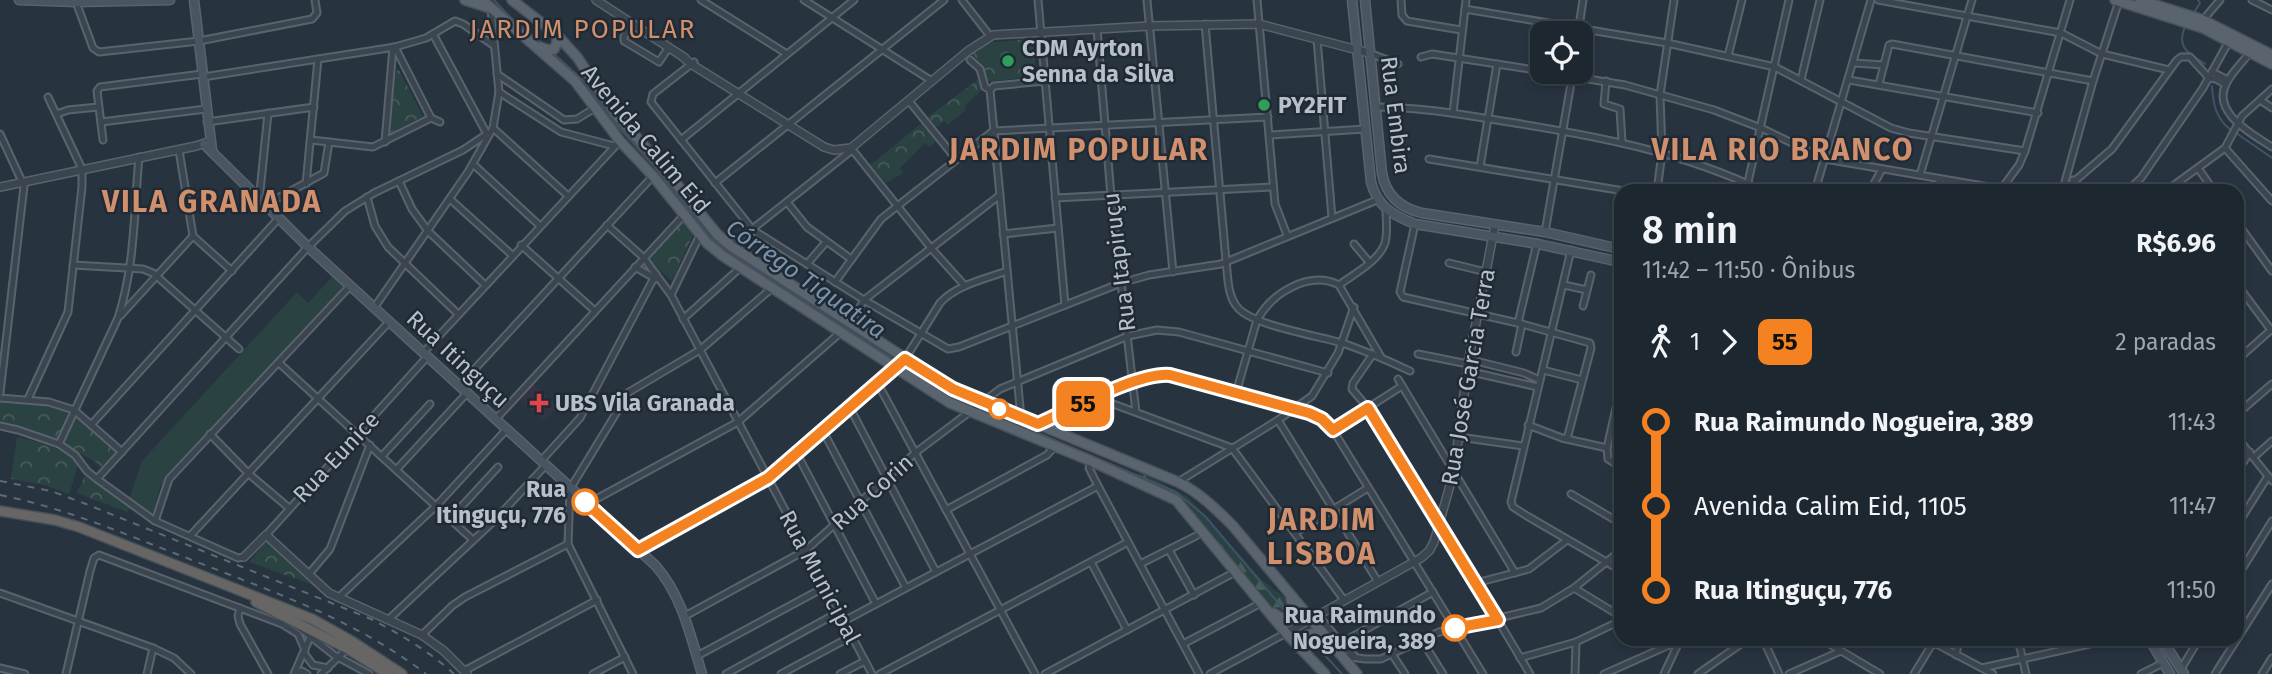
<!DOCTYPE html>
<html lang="pt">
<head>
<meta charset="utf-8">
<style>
  :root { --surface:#1d272f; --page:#2a333b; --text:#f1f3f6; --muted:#a0a5aa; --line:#3b444b }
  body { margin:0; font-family:"Fira Sans",sans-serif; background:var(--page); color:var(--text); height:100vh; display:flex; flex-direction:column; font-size:26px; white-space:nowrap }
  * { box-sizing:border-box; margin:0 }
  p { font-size:23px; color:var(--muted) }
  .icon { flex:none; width:38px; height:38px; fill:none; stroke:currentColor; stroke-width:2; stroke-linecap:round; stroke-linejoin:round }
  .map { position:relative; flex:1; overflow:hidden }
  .details { position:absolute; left:1614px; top:184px; width:630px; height:462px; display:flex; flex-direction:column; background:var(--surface); border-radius:21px; box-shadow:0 4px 10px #0003,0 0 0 2px var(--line) }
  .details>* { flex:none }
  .badge { padding:0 14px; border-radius:10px; font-size:24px; line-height:46px }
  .buttons { position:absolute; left:1530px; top:21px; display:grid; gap:14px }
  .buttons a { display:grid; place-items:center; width:63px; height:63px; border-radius:14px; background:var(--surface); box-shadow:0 4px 10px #0003,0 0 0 2px var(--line); font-size:35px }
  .map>.badge { position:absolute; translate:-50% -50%; box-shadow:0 0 0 4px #fff }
  .legs { display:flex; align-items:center; gap:10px; height:77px; padding:0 28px; font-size:23px }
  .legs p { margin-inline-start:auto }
  .headline { display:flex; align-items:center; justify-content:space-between; height:119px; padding:0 28px }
  h1 { font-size:38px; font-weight:600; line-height:52px }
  ul { padding:0 28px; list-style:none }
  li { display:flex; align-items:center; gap:24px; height:84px; font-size:26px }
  li i { display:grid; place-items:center; width:10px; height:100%; margin:0 9px; background:currentColor }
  li i::after { content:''; width:18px; height:18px; margin:-9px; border:5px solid; border-radius:50%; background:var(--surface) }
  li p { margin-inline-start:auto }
  li:first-child i { background:linear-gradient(#0000 50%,currentColor 0) }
  li:last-child i { background:linear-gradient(currentColor 50%,#0000 0) }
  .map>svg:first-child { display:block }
</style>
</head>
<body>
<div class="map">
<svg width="2272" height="674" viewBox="0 0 2272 674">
  <defs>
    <pattern id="forest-firs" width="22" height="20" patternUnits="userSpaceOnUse" patternTransform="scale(1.75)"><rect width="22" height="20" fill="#2a4241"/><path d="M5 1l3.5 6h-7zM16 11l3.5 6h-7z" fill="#475c5b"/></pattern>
    <pattern id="park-crowns" width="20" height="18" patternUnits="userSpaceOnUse" patternTransform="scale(1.75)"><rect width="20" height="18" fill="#2a4241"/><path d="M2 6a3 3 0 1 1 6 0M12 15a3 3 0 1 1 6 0" fill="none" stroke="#475c5b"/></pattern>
  </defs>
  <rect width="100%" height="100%" fill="#27343f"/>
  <path fill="#343341" d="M534,384L558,406L544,422L520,399Z"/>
  <path fill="#2a4241" d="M333,276L344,287L172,470L160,487L152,515L129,499L142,461L297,292L308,303Z"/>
  <path fill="url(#forest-firs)" d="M1140,472L1188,497L1261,579L1285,598L1288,607L1280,613L1266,604L1225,557L1191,509L1178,498L1137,479Z"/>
  <g fill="url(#park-crowns)">
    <path d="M1032,39L1037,76L986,82L978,61L971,55L983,43Z"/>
    <path d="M399,70L423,116L390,133L396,71Z"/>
    <path d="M980,78L983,89L966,104L965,111L947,125L944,121L937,127L928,117Z"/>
    <path d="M921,124L936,141L930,147L925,143L900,168L903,173L886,183L870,165Z"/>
    <path d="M682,222L693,235L672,281L648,260Z"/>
    <path d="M0,402L46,405L68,412L57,440L0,423Z"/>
    <path d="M75,416L118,452L102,467C90,457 76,452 63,443Z"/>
    <path d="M17,437C39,443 63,446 78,465L69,494L45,485L11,479Z"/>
    <path d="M85,475L91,478L131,508L127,512L77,493Z"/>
    <path d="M267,541L316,586L249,562Z"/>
  </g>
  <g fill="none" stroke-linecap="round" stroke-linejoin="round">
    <g stroke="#3e5367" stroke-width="2">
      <path d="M494,0L511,18L542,43"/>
      <path d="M2195,11L2200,3L2198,0"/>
      <path d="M2184,29C2177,49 2190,54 2205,64"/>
      <path d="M554,54L584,81L611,119L653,165L711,238L736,257L898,362"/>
      <path d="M2212,86C2213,104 2216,119 2231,130"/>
      <path d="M2236,133L2272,158"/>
      <path d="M902,365L949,394L973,405"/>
      <path d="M978,407L1176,492L1205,516L1285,611"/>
      <path d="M1311,640L1342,674"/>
    </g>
    <g stroke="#59636d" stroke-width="9">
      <g id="minor">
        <path d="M701,0L787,54"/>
        <path d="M804,0L932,81"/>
        <path d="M962,0L990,36"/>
        <path d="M1038,0L1065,305"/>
        <path d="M1147,0L1173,272"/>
        <path d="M1257,0L1275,204L1287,235"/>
        <path d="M1401,0L1402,15L1407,21L1461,30"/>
        <path d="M1878,0L2061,33L2102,54L2169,70"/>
        <path d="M2252,0L2272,10"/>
        <path d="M76,2L93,48L99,52L199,41L312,19L317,13L315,0"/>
        <path d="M1465,9L1667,43L1775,67L1891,128L1909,133L2025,151"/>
        <path d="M2203,20L2220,0"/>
        <path d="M632,23L624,37V41L659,62L669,47"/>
        <path d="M1205,24L1226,261C1228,276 1227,296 1238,308C1254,326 1320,336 1345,344C1368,352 1389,361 1410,371"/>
        <path d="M1097,29L1111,196L1136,412"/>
        <path d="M1578,33L1583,0"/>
        <path d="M433,34L488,136"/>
        <path d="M1317,39L1332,218"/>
        <path d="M395,47L431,118"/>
        <path d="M2250,52C2243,62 2233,71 2227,82C2210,112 2252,134 2272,147"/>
        <path d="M1369,53L1398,64"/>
        <path d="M1728,56L1742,0"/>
        <path d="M1421,57L1432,54L1542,71"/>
        <path d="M970,60L980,69L985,87L990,90"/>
        <path d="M694,62L653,94L651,102L753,230L864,300L948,349L959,347L1121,283L1149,275L1221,264L1377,200"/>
        <path d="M1854,63L1884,65"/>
        <path d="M1545,72L1625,85L1714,110L1761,128L1825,159L2001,189L2024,191"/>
        <path d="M2212,72L2228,80"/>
        <path d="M497,74L564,120L577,119L595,108"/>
        <path d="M203,77L395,47L426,38L455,21L463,24L493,45"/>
        <path d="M2209,78L2216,79L2225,84"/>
        <path d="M1801,80L1820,0"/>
        <path d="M1849,80L2038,113"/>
        <path d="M1606,81L1604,104L1620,109L1622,142"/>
        <path d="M1879,84L1889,45L1892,44L2093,81"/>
        <path d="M499,92L561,132L614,146"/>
        <path d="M2260,100L2272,108"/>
        <path d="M909,101L956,159"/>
        <path d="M1375,107C1422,107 1463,115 1509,122C1596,136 1683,152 1763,191"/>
        <path d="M1453,113L1466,0"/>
        <path d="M57,114L68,110L98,107"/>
        <path d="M101,122L206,109"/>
        <path d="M207,122L314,107"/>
        <path d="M493,128L567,195"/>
        <path d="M993,131L1268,117"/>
        <path d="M0,134L24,186L0,393"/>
        <path d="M1270,135L1365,129"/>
        <path d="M103,140L97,91L100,87L202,74"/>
        <path d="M311,140L373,147L431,118L440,122"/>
        <path d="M681,140L854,0"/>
        <path d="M385,142L393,47"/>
        <path d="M851,148L931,248L965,286"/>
        <path d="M2225,148L2272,201"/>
        <path d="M179,150L193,236L232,271"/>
        <path d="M1429,159L1624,191"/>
        <path d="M473,164L539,225"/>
        <path d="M1480,167L1497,64"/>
        <path d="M2198,168L2214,191"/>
        <path d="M1920,175L1972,0"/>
        <path d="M2073,180L2081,191"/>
        <path d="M399,181L412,209L428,231L485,285"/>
        <path d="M715,183L944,0"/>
        <path d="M306,184L318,59"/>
        <path d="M2063,189L2093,81L2119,1"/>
        <path d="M1657,191L1662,153L1660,95L1674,0"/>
        <path d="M1746,191L1789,0"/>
        <path d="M1815,191L1871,0"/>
        <path d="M1870,191L1882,169"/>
        <path d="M1932,191L1941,179"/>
        <path d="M2000,191L2019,165L2025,151L2070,0"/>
        <path d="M2063,191L2112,149L2177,60L2181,57H2190L2209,78"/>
        <path d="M2127,191L2141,178L2203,88L2229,41"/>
        <path d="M2166,191L2225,148L2242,116L2272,89"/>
        <path d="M367,197L375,226L388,247L458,314"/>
        <path d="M1055,198L1273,187"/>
        <path d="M450,199L512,255"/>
        <path d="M259,201L268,113"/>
        <path d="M787,202L807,227L851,259"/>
        <path d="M265,205L324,173L329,142"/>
        <path d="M2236,221L2272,271"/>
        <path d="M1415,224L1400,292L1403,297L1522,324L1590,343L1591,348L1567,439"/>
        <path d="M607,225L643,257L671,295L872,674"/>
        <path d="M1545,232L1573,72"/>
        <path d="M1003,234L1058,228"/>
        <path d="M1354,244L1369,262"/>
        <path d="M521,245L595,311"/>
        <path d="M731,246L852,150"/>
        <path d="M1571,250L1511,502L1513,507L1527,516L1620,570"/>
        <path d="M1449,263L1486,272"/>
        <path d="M807,264L826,242"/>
        <path d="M73,265L143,269L153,273L239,349"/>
        <path d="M635,267L656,279"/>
        <path d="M835,282L881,219L993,131"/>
        <path d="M2236,283L2271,330"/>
        <path d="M1339,285C1354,274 1379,261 1385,243C1388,232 1386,220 1386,209"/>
        <path d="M1564,285L1587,290"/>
        <path d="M671,295L700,235"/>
        <path d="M1583,306L1591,275"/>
        <path d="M374,308L468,172L493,128L499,92L491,9"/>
        <path d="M120,316L193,236"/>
        <path d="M683,319L740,268"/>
        <path d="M851,322L864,300L1000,195"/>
        <path d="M1518,323L1537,243"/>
        <path d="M2236,346L2243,355"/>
        <path d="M1516,352L1522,324"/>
        <path d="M423,353L620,141"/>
        <path d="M1373,354L1353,383L1352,389L1368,408L1441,524L1530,674"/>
        <path d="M1418,354L1468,364"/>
        <path d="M2236,361L2272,329"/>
        <path d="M279,363L473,540"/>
        <path d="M1543,370L1582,380"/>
        <path d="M1398,379L1515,573"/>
        <path d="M878,384L1035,674"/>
        <path d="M459,386L653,176"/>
        <path d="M1538,387L1476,373L1474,371L1476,361L1524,373L1540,380"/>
        <path d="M1620,390L1607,448L1608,459L1620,467"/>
        <path d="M1236,393L1257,320C1272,293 1309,270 1339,285L1381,357"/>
        <path d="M0,398L49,402L74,410L122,452"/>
        <path d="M1097,398L1232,448L1344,600"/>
        <path d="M28,399L68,312L82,187V169L48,97"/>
        <path d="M850,408L936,572"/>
        <path d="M2236,415L2272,384"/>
        <path d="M1021,418L990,90L994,86L1045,81"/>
        <path d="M495,420L684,215"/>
        <path d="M1278,420L1377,580"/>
        <path d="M1038,424L1133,383L1163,374L1186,378L1316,416L1333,430L1483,674"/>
        <path d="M91,425L278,219"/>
        <path d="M1528,425L1562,438L1607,448"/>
        <path d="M0,426L18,430L59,444L75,455L87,471L97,479L155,521L238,558L244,557"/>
        <path d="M1333,430L1402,386"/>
        <path d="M823,431L906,588"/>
        <path d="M210,434L249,474L289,508"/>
        <path d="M2236,436L2272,481"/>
        <path d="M1459,437L1523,446"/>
        <path d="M59,444L118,318C135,267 134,210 139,157"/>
        <path d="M797,454L876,604"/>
        <path d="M382,456L430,404"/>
        <path d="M2254,457L2272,441"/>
        <path d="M541,461L580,418L656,274"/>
        <path d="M1091,461L1089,468L1098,486L1199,674"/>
        <path d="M397,469L467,393"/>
        <path d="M2236,473L2250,452"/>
        <path d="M97,479L308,247L345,211L374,193L463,150L487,134"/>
        <path d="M1178,482L1278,420L1312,396L1338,353L1354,307"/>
        <path d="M1571,494L1620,523"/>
        <path d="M587,504L738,422L841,332"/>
        <path d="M946,510L1047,455L1055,446"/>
        <path d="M451,518L498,467"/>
        <path d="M155,521L169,479L350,286"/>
        <path d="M2236,527L2268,476"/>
        <path d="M1295,533L1368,488"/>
        <path d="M266,535L427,357"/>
        <path d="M190,536L389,322"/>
        <path d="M638,550L761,483L781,468L905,359L940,303C956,285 985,279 1007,271"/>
        <path d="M1169,550L1194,595"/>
        <path d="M1091,562L1127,630"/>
        <path d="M1140,564L1196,536"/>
        <path d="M309,574L330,549L370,445"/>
        <path d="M2236,579L2272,521"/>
        <path d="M1476,583L1529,569L1567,540"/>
        <path d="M1574,588L1620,616"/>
        <path d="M0,593L153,648L174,658L191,674"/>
        <path d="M338,598L437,505L506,430"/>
        <path d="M240,608L238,616L240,624L268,674"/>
        <path d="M1318,615L1345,648L1354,655"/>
        <path d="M685,616L806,550L915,453L1000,389L1128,336L1157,330L1179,332L1328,373"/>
        <path d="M389,619L494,521L545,466"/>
        <path d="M844,621L1098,486"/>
        <path d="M297,626L334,655L369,674"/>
        <path d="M422,635L452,606L465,597L568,544"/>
        <path d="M1421,639L1443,674"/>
        <path d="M1660,639L1670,645"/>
        <path d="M1763,639L1779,674"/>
        <path d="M1821,639L1880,674"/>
        <path d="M1927,639L1993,674"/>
        <path d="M2018,639L2026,674"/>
        <path d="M1341,643L1433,592"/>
        <path d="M1183,644L1261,603"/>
        <path d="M304,653L313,665L328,668"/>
        <path d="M1392,654L1405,674"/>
        <path d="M1956,655L1959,639"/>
        <path d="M697,656L825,587"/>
        <path d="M1344,656L1365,659H1381L1439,632L1541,608L1574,588L1620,551"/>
        <path d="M1520,658L1576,642L1620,621"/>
        <path d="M0,668L25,674"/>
        <path d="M1982,668L2112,639"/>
        <path d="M2181,669L2199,639"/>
        <path d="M464,671L597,600"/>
        <path d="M295,673L302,671L307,674"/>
        <path d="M66,674L90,571L94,558L99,555L282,624L298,634L305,650"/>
        <path d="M147,674L153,648"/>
        <path d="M294,674L311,635"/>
        <path d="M321,674L349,647"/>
        <path d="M593,674L625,657"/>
        <path d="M633,674L568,544L570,489L629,392L700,350L772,288"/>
        <path d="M726,674L839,612"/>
        <path d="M781,674L852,636"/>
        <path d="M840,674L865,661"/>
        <path d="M880,674L1128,542"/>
        <path d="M1045,674L1235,572"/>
        <path d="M1210,674L1286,633"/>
        <path d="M1575,674L1576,642"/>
        <path d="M1604,674L1683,639"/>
        <path d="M1664,674L1679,642"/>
        <path d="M1698,674L1748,639"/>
        <path d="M1789,674L1841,651"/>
        <path d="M1914,674L1931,646L1943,639"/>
        <path d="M2141,674L2163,663"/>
        <path d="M2215,674L2272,584"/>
        <path d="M2262,674L2272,658"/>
      </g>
    </g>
    <g stroke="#59636d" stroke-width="10">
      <g id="tertiary">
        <path d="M596,0L685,58"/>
        <path d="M683,57L691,64L824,147L834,150L851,148L968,51L993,35L1150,26L1259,24L1369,53"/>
        <path d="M0,187L196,146L208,142"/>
        <path d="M244,557L266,535L329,593L422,635L444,651L467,674"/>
        <path d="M1286,633L1421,558L1429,551L1434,542L1454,471L1468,364L1495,225"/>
      </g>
    </g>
    <g stroke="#59636d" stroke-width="11">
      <g id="secondary">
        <path d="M19,0L76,2L170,0"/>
        <path d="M194,0L212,150"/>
        <path d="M1352,0L1371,182C1377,206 1392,215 1415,224L1538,244L1620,262"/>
        <path d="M1365,0L1382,173C1386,196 1400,208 1422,213L1545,232L1620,249"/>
        <path d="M204,144L308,247L656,566C682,596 691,637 702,674"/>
        <path d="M2149,639L2170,674"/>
        <path d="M2162,639L2184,674"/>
      </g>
    </g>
    <g stroke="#48515c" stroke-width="12">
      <g id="primary">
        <path d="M465,0L490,8"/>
        <path d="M482,0L575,81L620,141L653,176L707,243L723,256L950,403L1091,461L1176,500L1286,633L1325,674"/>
        <path d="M512,0L557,35L577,57L615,113L662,166L717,234L731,246L953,389L1178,482C1200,493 1216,509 1233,526L1357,674"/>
        <path d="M2115,0L2203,28L2272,64"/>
        <path d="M2140,0L2203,20L2272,55"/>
        <path d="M540,47L548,50L554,49L557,43V35"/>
        <path d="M1273,613L1281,618L1290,616L1293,609L1291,598"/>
        <path d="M1305,652L1303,643L1307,635L1315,633L1325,639"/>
      </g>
    </g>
    <g stroke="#46505a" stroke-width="12">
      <g id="trunk">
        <path d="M0,511L55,520L79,527L312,619L353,642L402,674"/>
        <path d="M256,602L348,649L388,674"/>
      </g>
    </g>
    <use href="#minor" stroke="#3b454f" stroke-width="5"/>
    <use href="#tertiary" stroke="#3b454f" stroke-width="7"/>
    <use href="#secondary" stroke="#4a5562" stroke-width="8"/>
    <use href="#primary" stroke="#5a646f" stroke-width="9"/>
    <use href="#trunk" stroke="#686664" stroke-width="9"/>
    <g stroke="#5e6a76" stroke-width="2" stroke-dasharray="7 7" stroke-linecap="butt">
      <path d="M0,481L51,491L86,504L371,619C401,635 429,651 454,674"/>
      <path d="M0,495C66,508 129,536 192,560C273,592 356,620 426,674"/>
    </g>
  </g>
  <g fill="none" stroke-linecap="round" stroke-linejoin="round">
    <g stroke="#fff" stroke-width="16">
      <path id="line-1" d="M585,502L638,550L768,478L905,359L953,389L1038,424C1070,410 1138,372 1170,375L1309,413L1322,419L1333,430L1368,408L1498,620L1455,628"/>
    </g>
    <use href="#line-1" stroke="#f58220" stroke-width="10"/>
  </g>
  <g fill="#2e9e5b" stroke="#202a35" stroke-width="2.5">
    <circle cx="1008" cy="61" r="7"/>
    <circle cx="1264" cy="105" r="7"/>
  </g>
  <path fill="#e0444e" stroke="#202a35" stroke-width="2.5" d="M535.5 392.5h7v7h7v7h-7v7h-7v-7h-7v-7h7z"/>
  <g fill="#fff" stroke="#f58220" stroke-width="3.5">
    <circle cx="999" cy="409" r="9"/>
    <circle cx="585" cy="502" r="12"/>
    <circle cx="1455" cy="628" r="12"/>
  </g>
  <g text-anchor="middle" stroke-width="5" stroke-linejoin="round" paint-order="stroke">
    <g font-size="23" font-weight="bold" fill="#b8c0ca" stroke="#202a35" text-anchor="start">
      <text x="1022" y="56">CDM Ayrton<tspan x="1022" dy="26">Senna da Silva</tspan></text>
      <text x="1278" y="113">PY2FIT</text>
      <text x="555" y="411">UBS Vila Granada</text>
    </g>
    <g font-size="23" fill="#b8c0ca" stroke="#202a35">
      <text transform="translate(1396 115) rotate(83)" y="8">Rua Embira</text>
      <text transform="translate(646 139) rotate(50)" y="8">Avenida Calim Eid</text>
      <text transform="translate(1119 262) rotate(-97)" y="8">Rua Itapiruçu</text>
      <text transform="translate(458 359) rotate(43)" y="8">Rua Itinguçu</text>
      <text transform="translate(1468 377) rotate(-80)" y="8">Rua José Garcia Terra</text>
      <text transform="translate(336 457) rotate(-47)" y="8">Rua Eunice</text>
      <text transform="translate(872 492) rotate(-42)" y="8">Rua Corin</text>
      <text transform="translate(820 577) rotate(62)" y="8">Rua Municipal</text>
    </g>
    <g font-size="23" font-weight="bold" fill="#b8c0ca" stroke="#202a35" text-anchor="end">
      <text x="566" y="497">Rua<tspan x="566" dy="26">Itinguçu, 776</tspan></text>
      <text x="1436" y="623">Rua Raimundo<tspan x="1436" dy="26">Nogueira, 389</tspan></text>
    </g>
    <g font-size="24" font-style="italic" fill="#7a93aa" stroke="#202a35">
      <text transform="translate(806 279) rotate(35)" y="8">Córrego Tiquatira</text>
    </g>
    <g font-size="26" letter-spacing="2" fill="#d0906d" stroke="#202a35">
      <text x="583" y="38">JARDIM POPULAR</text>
    </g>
    <g font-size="30" font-weight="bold" letter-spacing="2" fill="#d0906d" stroke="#202a35">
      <text x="1079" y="160">JARDIM POPULAR</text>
      <text x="1783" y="160">VILA RIO BRANCO</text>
      <text x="212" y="212">VILA GRANADA</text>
      <text x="1322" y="530">JARDIM<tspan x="1322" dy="34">LISBOA</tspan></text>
    </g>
  </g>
</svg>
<div class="buttons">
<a><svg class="icon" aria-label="locate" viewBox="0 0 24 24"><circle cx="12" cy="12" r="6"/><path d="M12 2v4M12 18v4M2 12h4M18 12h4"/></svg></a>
</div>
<b class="badge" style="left:1083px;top:404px;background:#f58220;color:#111">55</b>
<section class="details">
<div class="headline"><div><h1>8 min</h1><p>11:42 – 11:50 · Ônibus</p></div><b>R$6.96</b></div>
<div class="legs"><svg class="icon" aria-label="walk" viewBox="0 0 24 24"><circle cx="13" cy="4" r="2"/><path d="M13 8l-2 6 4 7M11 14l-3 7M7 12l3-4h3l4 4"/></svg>1<svg class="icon" aria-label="forward" viewBox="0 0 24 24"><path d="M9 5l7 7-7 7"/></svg><b class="badge" style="background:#f58220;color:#111">55</b><p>2 paradas</p></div>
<ul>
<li><i style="color:#f58220"></i><b>Rua Raimundo Nogueira, 389</b><p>11:43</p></li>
<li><i style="color:#f58220"></i><span>Avenida Calim Eid, 1105</span><p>11:47</p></li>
<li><i style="color:#f58220"></i><b>Rua Itinguçu, 776</b><p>11:50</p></li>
</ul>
</section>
</div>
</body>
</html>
